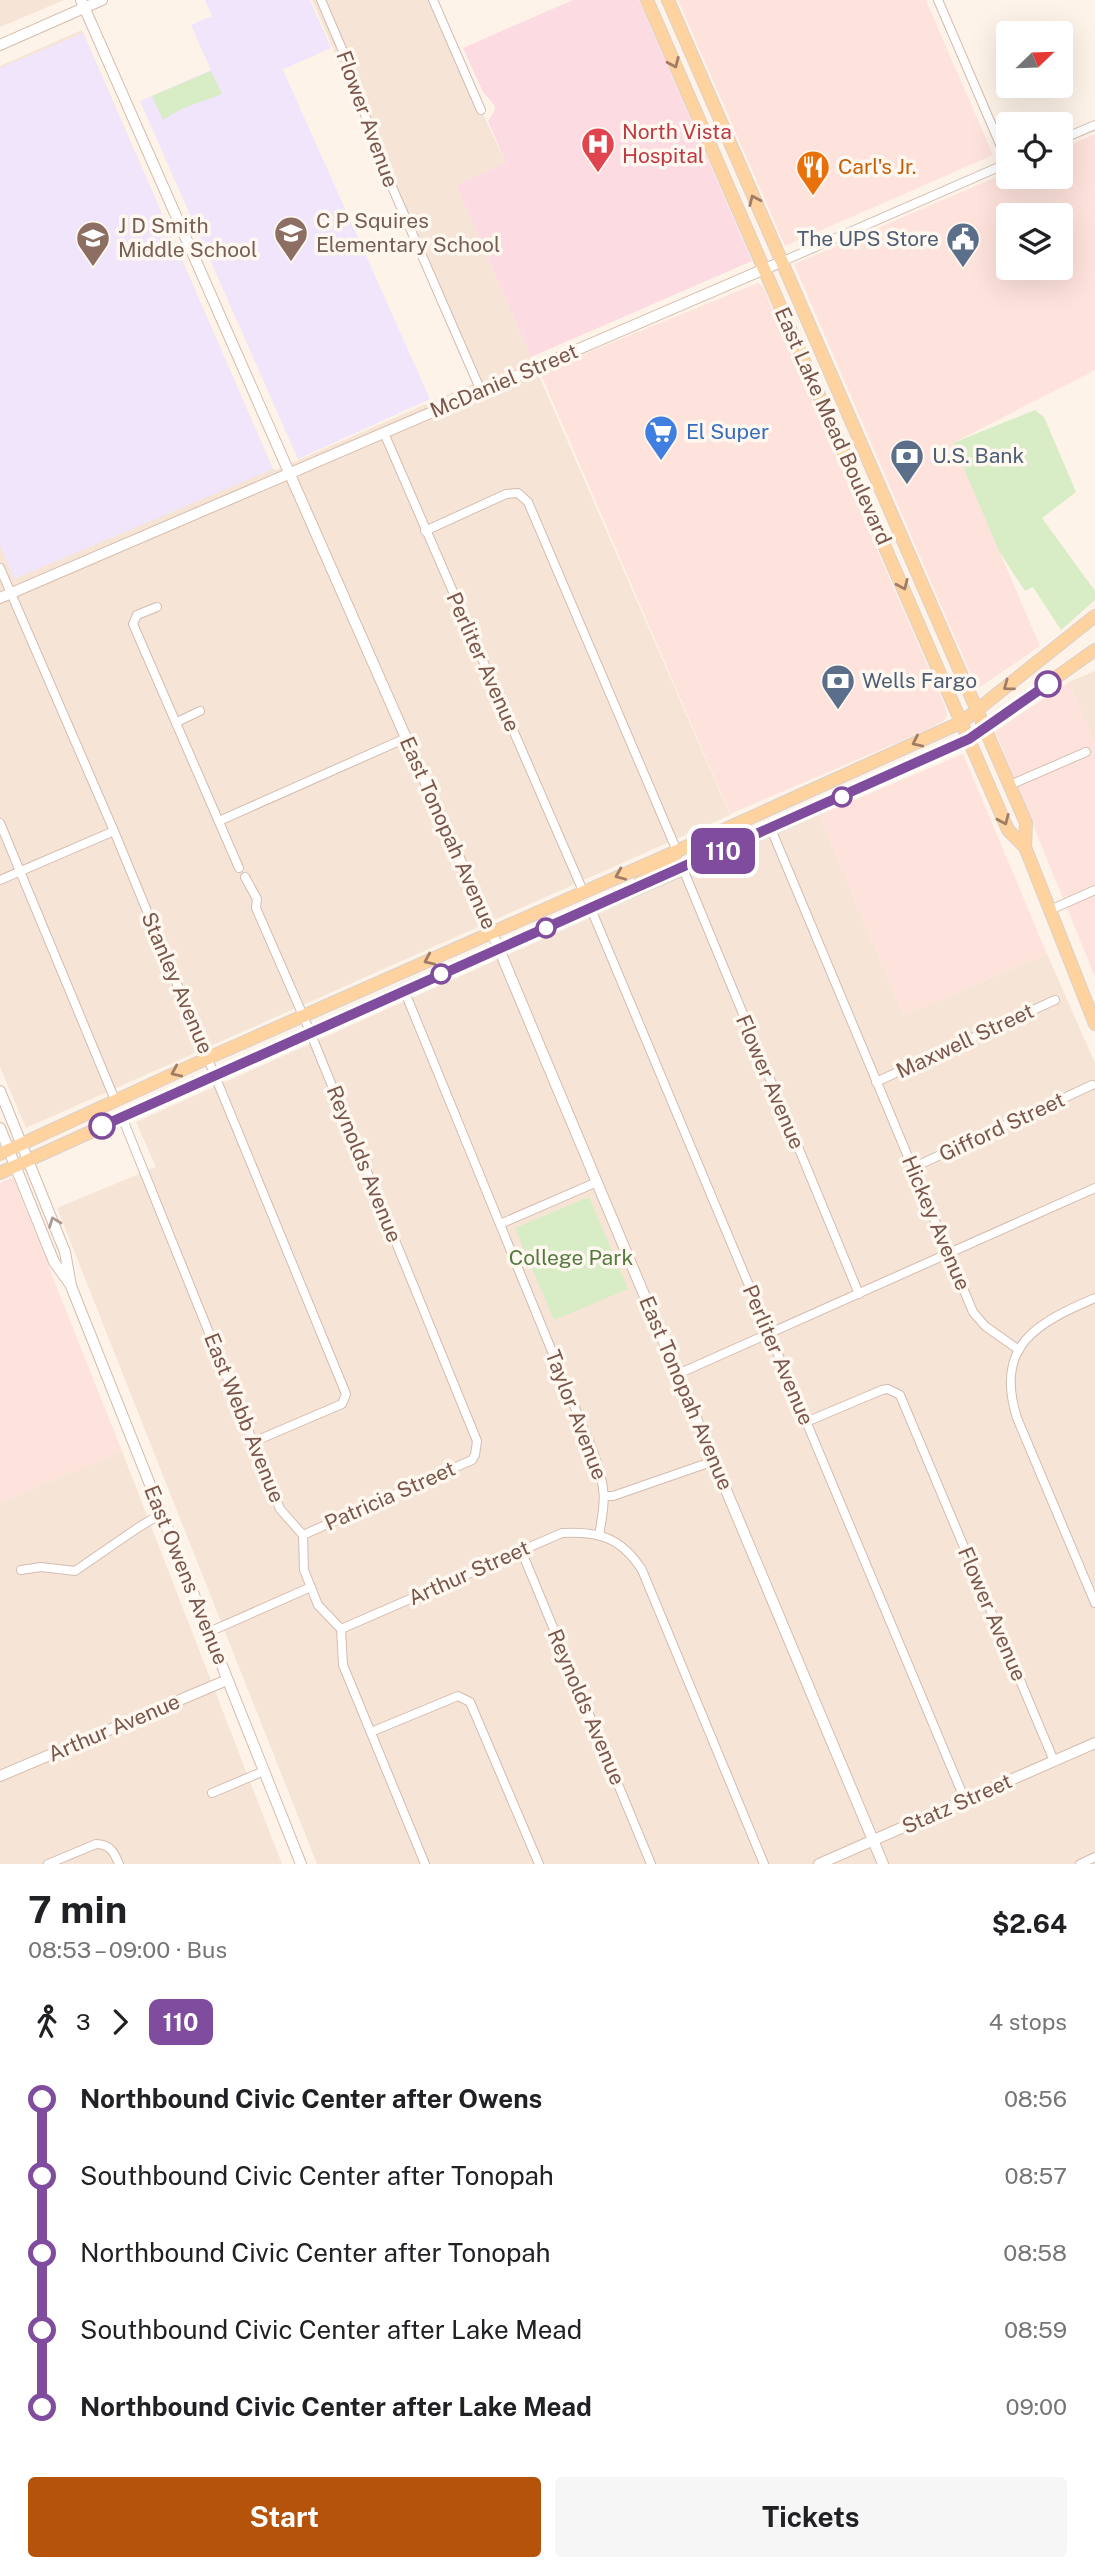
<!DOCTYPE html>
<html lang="en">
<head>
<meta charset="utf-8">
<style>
  :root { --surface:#fff; --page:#f6f6f6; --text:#202124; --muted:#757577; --accent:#b45309 }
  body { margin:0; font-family:"Public Sans",sans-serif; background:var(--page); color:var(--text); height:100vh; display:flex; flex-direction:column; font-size:26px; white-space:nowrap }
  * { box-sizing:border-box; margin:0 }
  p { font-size:23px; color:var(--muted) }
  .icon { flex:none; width:38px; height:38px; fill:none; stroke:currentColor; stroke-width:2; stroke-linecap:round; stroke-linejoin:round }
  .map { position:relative; height:1864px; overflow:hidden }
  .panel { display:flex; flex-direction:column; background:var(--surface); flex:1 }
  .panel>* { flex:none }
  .badge { padding:0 14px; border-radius:10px; font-size:24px; line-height:46px }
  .needle { width:46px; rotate:67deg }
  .buttons { position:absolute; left:996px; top:21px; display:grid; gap:14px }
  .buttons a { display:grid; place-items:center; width:77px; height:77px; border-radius:7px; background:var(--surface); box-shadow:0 7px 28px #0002; font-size:35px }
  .map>.badge { position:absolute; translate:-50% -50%; box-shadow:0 0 0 4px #fff }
  .legs { display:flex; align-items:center; gap:10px; height:77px; padding:0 28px; font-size:23px }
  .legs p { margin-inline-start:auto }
  .summary { display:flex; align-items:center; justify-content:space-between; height:119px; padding:0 28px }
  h1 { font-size:38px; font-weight:700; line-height:52px }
  .primary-button { display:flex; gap:14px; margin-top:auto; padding:14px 28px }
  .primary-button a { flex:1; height:80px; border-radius:7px; background:var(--accent); color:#fff; font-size:28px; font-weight:700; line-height:80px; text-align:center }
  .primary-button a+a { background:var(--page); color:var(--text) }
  ul { padding:0 28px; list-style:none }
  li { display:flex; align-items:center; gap:24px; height:77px; font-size:26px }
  li i { display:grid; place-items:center; width:10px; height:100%; margin:0 9px; background:currentColor }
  li i::after { content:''; width:18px; height:18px; margin:-9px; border:5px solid; border-radius:50%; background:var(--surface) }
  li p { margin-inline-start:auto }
  li:first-child i { background:linear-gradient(#0000 50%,currentColor 0) }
  li:last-child i { background:linear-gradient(currentColor 50%,#0000 0) }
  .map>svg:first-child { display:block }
</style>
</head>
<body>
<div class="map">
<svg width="1095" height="1864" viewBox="0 0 1095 1864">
  <rect width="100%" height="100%" fill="#fdf3e8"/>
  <g fill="#f6e5d6">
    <path d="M0,0H64L0,27Z"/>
    <path d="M312,0H429L506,163L456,185L730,815L26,1128L0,1067V66L82,30L273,469L276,470L478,381Z"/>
    <path d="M1095,671V743L1069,682Z"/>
    <path d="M819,815L903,1015L1047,954L1095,1063V1864H317L57,1208L156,1167L136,1122Z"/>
    <path d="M122,1451L282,1864H0V1502Z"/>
  </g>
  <g fill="#fee3dc" fill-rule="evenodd">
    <path d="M678,0H926L993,155L785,246Z"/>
    <path d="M1095,134V370L953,443L1040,646L977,689L794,264L1008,172V177H1060L1061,149ZM1008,215H1060V268H1008Z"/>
    <path d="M758,283L763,287L945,706L947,715L944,721L927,730L730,814L540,372Z"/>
    <path d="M1069,682L1095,743V977L995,731Z"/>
    <path d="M963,754L1047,954L903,1015L819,815Z"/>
    <path d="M13,1177L122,1451L0,1502V1183Z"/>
  </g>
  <g fill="#f0e5fa">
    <path d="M205,0H310L331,48L275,73L283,70L430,399L298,459L140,101L211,70L191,25L212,16Z"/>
    <path d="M83,33L273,469L14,579L0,545V68Z"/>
  </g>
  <path fill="#fcdbe2" d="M573,0H639L752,261L531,357L456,185L506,163L488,121L494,112L495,106L483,92L463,48Z"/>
  <g fill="#d8ecc5">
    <path d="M211,71L222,94L181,109L163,120L152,96Z"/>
    <path d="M1035,410L1044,417L1076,492L1042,518L1095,591V600L1061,630L1033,587L1025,591L999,551L953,443Z"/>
    <path d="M589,1197L628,1289L554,1320L515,1228Z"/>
  </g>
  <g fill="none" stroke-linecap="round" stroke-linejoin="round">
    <g stroke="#d3bcb0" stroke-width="10">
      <g id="street">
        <path d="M321,0L348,63L379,157L481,391"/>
        <path d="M433,0L481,110"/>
        <path d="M1060,140L1095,125"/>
        <path d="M781,262L1008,163L938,0"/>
        <path d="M384,433L583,891"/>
        <path d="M425,531L506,494L518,493L528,502L677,851"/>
        <path d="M0,568L114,831L346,1394L342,1404L253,1442"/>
        <path d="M157,607L137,615L133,624L239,868"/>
        <path d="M177,722L200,711"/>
        <path d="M1010,785L1086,752"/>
        <path d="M219,821L406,738"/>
        <path d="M0,823L115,1100"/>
        <path d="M771,829L973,1312L985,1326L1019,1350"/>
        <path d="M683,869L859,1294"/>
        <path d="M245,877L257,899L256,908L308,1027L477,1441L475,1455L472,1460L303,1535"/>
        <path d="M0,880L114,831"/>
        <path d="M591,909L965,1800"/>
        <path d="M1050,910L1095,890"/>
        <path d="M404,990L594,1454C606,1489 606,1499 599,1535"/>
        <path d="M876,1082L1055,1000"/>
        <path d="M122,1117L280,1509L303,1535L304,1570L318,1605L341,1629L343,1665L425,1864"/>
        <path d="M912,1168L1092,1085"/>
        <path d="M500,1224L597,1182"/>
        <path d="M1095,1298C1037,1323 994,1345 1017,1418L1095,1603"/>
        <path d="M678,1374L1095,1188"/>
        <path d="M806,1422L882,1390L888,1389L900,1395L1054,1761"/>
        <path d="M605,1496H613L714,1461"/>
        <path d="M521,1550L651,1864"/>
        <path d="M21,1570L41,1567L75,1571L139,1527L161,1514"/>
        <path d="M341,1629L562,1533C598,1531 621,1537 642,1570L764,1864"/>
        <path d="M209,1632L311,1587"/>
        <path d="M371,1732L458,1696L470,1702L539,1864"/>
        <path d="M212,1793L264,1771"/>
        <path d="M48,1864L96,1844C110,1844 114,1852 119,1864"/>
        <path d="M1080,1864L1095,1857"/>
      </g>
    </g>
    <g stroke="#d6bcac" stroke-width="12">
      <g id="secondary">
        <path d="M81,0L499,949L883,1864"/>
        <path d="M0,45L102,0"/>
        <path d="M0,598L781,262"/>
        <path d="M0,1091L65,1252L71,1286L301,1864"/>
        <path d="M0,1128L54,1262L70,1284"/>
        <path d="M0,1776L227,1680"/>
        <path d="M819,1864L1095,1743"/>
      </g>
    </g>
    <g stroke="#dad0cc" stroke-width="14">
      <g id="primary">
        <path d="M647,0L1008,830L1025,847"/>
        <path d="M668,0L1026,823L1025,847L1095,1024"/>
        <path d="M640,882L670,864L677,851"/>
        <path d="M0,1154L208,1058L677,851L962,722L1095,616"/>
        <path d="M0,1173L404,990L683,869L969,739L1095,650"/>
      </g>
    </g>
    <use href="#street" stroke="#fff" stroke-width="8"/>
    <use href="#secondary" stroke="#fff" stroke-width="10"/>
    <use href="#primary" stroke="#fed39f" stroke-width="12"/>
  </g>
  <defs><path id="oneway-chevron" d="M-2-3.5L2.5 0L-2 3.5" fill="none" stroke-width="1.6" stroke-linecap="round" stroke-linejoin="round" transform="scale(1.75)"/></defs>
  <g stroke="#a27c64">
    <use href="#oneway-chevron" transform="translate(674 63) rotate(66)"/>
    <use href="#oneway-chevron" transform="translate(754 200) rotate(-114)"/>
    <use href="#oneway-chevron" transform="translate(903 585) rotate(66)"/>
    <use href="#oneway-chevron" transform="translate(1008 686) rotate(143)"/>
    <use href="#oneway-chevron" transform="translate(917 742) rotate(155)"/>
    <use href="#oneway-chevron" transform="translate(1004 820) rotate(66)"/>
    <use href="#oneway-chevron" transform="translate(620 875) rotate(157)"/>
    <use href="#oneway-chevron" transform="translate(429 960) rotate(156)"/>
    <use href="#oneway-chevron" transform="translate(176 1072) rotate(156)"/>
  </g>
  <use stroke="#af9a92" href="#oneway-chevron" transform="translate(54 1222) rotate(-111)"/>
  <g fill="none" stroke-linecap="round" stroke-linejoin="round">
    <g stroke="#fff" stroke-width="16">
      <path id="line-1" d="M102,1126L969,739L1048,684"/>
    </g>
    <use href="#line-1" stroke="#804c9e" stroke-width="10"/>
  </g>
  <defs>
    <g id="hospital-pin" transform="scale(1.75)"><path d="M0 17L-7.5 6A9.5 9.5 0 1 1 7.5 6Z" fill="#e0444e" stroke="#fff8f0"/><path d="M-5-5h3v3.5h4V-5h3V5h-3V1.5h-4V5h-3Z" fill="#fff"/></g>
    <g id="restaurant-pin" transform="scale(1.75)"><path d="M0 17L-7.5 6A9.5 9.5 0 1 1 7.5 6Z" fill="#e8710a" stroke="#fff8f0"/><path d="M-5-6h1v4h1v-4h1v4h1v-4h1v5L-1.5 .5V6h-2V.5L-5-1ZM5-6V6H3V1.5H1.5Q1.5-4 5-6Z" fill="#fff"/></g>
    <g id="school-pin" transform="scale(1.75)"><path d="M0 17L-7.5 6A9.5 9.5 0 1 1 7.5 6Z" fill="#8d6e63" stroke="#fff8f0"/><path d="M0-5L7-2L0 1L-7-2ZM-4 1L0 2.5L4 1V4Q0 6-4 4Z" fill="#fff"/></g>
    <g id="civic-pin" transform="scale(1.75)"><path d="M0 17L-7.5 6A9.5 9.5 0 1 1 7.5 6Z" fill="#5c6f8a" stroke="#fff8f0"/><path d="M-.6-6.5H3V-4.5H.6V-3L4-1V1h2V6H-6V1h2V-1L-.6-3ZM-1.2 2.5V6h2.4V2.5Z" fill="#fff"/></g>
    <g id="supermarket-pin" transform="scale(1.75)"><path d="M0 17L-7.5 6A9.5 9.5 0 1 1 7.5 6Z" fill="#3f7fe0" stroke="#fff8f0"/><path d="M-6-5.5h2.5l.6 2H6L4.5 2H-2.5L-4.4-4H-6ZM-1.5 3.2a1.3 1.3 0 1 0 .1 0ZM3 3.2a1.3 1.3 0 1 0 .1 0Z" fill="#fff"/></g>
    <g id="bank-pin" transform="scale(1.75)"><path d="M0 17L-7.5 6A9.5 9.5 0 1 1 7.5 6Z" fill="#5c6f8a" stroke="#fff8f0"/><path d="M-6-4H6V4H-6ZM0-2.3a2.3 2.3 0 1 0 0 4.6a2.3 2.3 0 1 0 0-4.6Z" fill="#fff"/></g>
  </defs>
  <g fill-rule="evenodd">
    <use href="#hospital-pin" x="598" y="144"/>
    <use href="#restaurant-pin" x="813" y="167"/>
    <use href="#school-pin" x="291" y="233"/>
    <use href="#school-pin" x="93" y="238"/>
    <use href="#civic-pin" x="963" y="239"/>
    <use href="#supermarket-pin" x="661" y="432"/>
    <use href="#bank-pin" x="907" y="456"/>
    <use href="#bank-pin" x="838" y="681"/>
  </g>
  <g fill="#fff" stroke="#804c9e" stroke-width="3.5">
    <circle cx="1048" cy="684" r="12"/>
    <circle cx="842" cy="797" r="9"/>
    <circle cx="546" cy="928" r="9"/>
    <circle cx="441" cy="974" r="9"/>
    <circle cx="102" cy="1126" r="12"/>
  </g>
  <g text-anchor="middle" stroke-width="7" stroke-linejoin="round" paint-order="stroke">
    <g font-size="21" fill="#7a574a" stroke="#fff8f0">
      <text transform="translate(367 119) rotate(70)" y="7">Flower Avenue</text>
      <text transform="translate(504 381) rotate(-23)" y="7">McDaniel Street</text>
      <text transform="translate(833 426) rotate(66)" y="7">East Lake Mead Boulevard</text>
      <text transform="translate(483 662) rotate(66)" y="7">Perliter Avenue</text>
      <text transform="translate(448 833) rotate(66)" y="7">East Tonopah Avenue</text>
      <text transform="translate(177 983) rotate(67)" y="7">Stanley Avenue</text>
      <text transform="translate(965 1041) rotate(-25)" y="7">Maxwell Street</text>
      <text transform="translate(770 1082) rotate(67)" y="7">Flower Avenue</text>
      <text transform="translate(1002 1127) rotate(-25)" y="7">Gifford Street</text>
      <text transform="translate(364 1164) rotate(68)" y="7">Reynolds Avenue</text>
      <text transform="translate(936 1223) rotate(67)" y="7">Hickey Avenue</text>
      <text transform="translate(778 1355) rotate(67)" y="7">Perliter Avenue</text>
      <text transform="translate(686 1393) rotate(67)" y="7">East Tonopah Avenue</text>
      <text transform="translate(576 1415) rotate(69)" y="7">Taylor Avenue</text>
      <text transform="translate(244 1418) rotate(68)" y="7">East Webb Avenue</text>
      <text transform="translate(390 1496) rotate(-24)" y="7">Patricia Street</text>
      <text transform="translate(469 1573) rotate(-24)" y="7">Arthur Street</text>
      <text transform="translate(186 1575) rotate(68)" y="7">East Owens Avenue</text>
      <text transform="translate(992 1614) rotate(67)" y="7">Flower Avenue</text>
      <text transform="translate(586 1707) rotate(67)" y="7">Reynolds Avenue</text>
      <text transform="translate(114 1728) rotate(-23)" y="7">Arthur Avenue</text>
      <text transform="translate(957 1804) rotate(-24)" y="7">Statz Street</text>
    </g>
    <g font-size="21" fill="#be3a42" stroke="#fff8f0" text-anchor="start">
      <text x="622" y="139">North Vista<tspan x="622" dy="24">Hospital</tspan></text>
    </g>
    <g font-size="21" fill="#c56008" stroke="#fff8f0" text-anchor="start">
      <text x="838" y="174">Carl's Jr.</text>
    </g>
    <g font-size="21" fill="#785e54" stroke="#fff8f0" text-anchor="start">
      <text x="316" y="228">C P Squires<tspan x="316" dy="24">Elementary School</tspan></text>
      <text x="118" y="233">J D Smith<tspan x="118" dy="24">Middle School</tspan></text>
    </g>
    <g font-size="21" fill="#4e5e75" stroke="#fff8f0" text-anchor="start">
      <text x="939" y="246" text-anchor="end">The UPS Store</text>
      <text x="932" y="463">U.S. Bank</text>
      <text x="862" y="688">Wells Fargo</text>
    </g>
    <g font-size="21" fill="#366cbe" stroke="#fff8f0" text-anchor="start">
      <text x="686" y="439">El Super</text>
    </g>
    <g font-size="21" fill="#557a3f" stroke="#fff8f0">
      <text x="571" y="1265">College Park</text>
    </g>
  </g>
</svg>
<div class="buttons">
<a><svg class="needle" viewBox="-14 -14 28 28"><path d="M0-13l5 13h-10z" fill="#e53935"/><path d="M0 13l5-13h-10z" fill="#757577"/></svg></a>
<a><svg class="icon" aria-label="locate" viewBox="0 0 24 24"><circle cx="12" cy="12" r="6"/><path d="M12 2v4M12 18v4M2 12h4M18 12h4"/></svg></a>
<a><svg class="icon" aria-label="layers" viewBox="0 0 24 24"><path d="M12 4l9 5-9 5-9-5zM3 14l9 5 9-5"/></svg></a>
</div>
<b class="badge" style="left:723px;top:851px;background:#804c9e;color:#fff">110</b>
</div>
<section class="panel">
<div class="summary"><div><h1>7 min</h1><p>08:53 – 09:00 · Bus</p></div><b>$2.64</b></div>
<div class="legs"><svg class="icon" aria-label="walk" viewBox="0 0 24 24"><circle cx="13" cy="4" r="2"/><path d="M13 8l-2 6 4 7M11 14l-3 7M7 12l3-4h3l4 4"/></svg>3<svg class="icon" aria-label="forward" viewBox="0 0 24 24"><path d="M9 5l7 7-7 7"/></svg><b class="badge" style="background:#804c9e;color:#fff">110</b><p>4 stops</p></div>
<ul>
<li><i style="color:#804c9e"></i><b>Northbound Civic Center after Owens</b><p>08:56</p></li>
<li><i style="color:#804c9e"></i><span>Southbound Civic Center after Tonopah</span><p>08:57</p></li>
<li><i style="color:#804c9e"></i><span>Northbound Civic Center after Tonopah</span><p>08:58</p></li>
<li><i style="color:#804c9e"></i><span>Southbound Civic Center after Lake Mead</span><p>08:59</p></li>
<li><i style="color:#804c9e"></i><b>Northbound Civic Center after Lake Mead</b><p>09:00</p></li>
</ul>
<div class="primary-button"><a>Start</a><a>Tickets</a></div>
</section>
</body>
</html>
